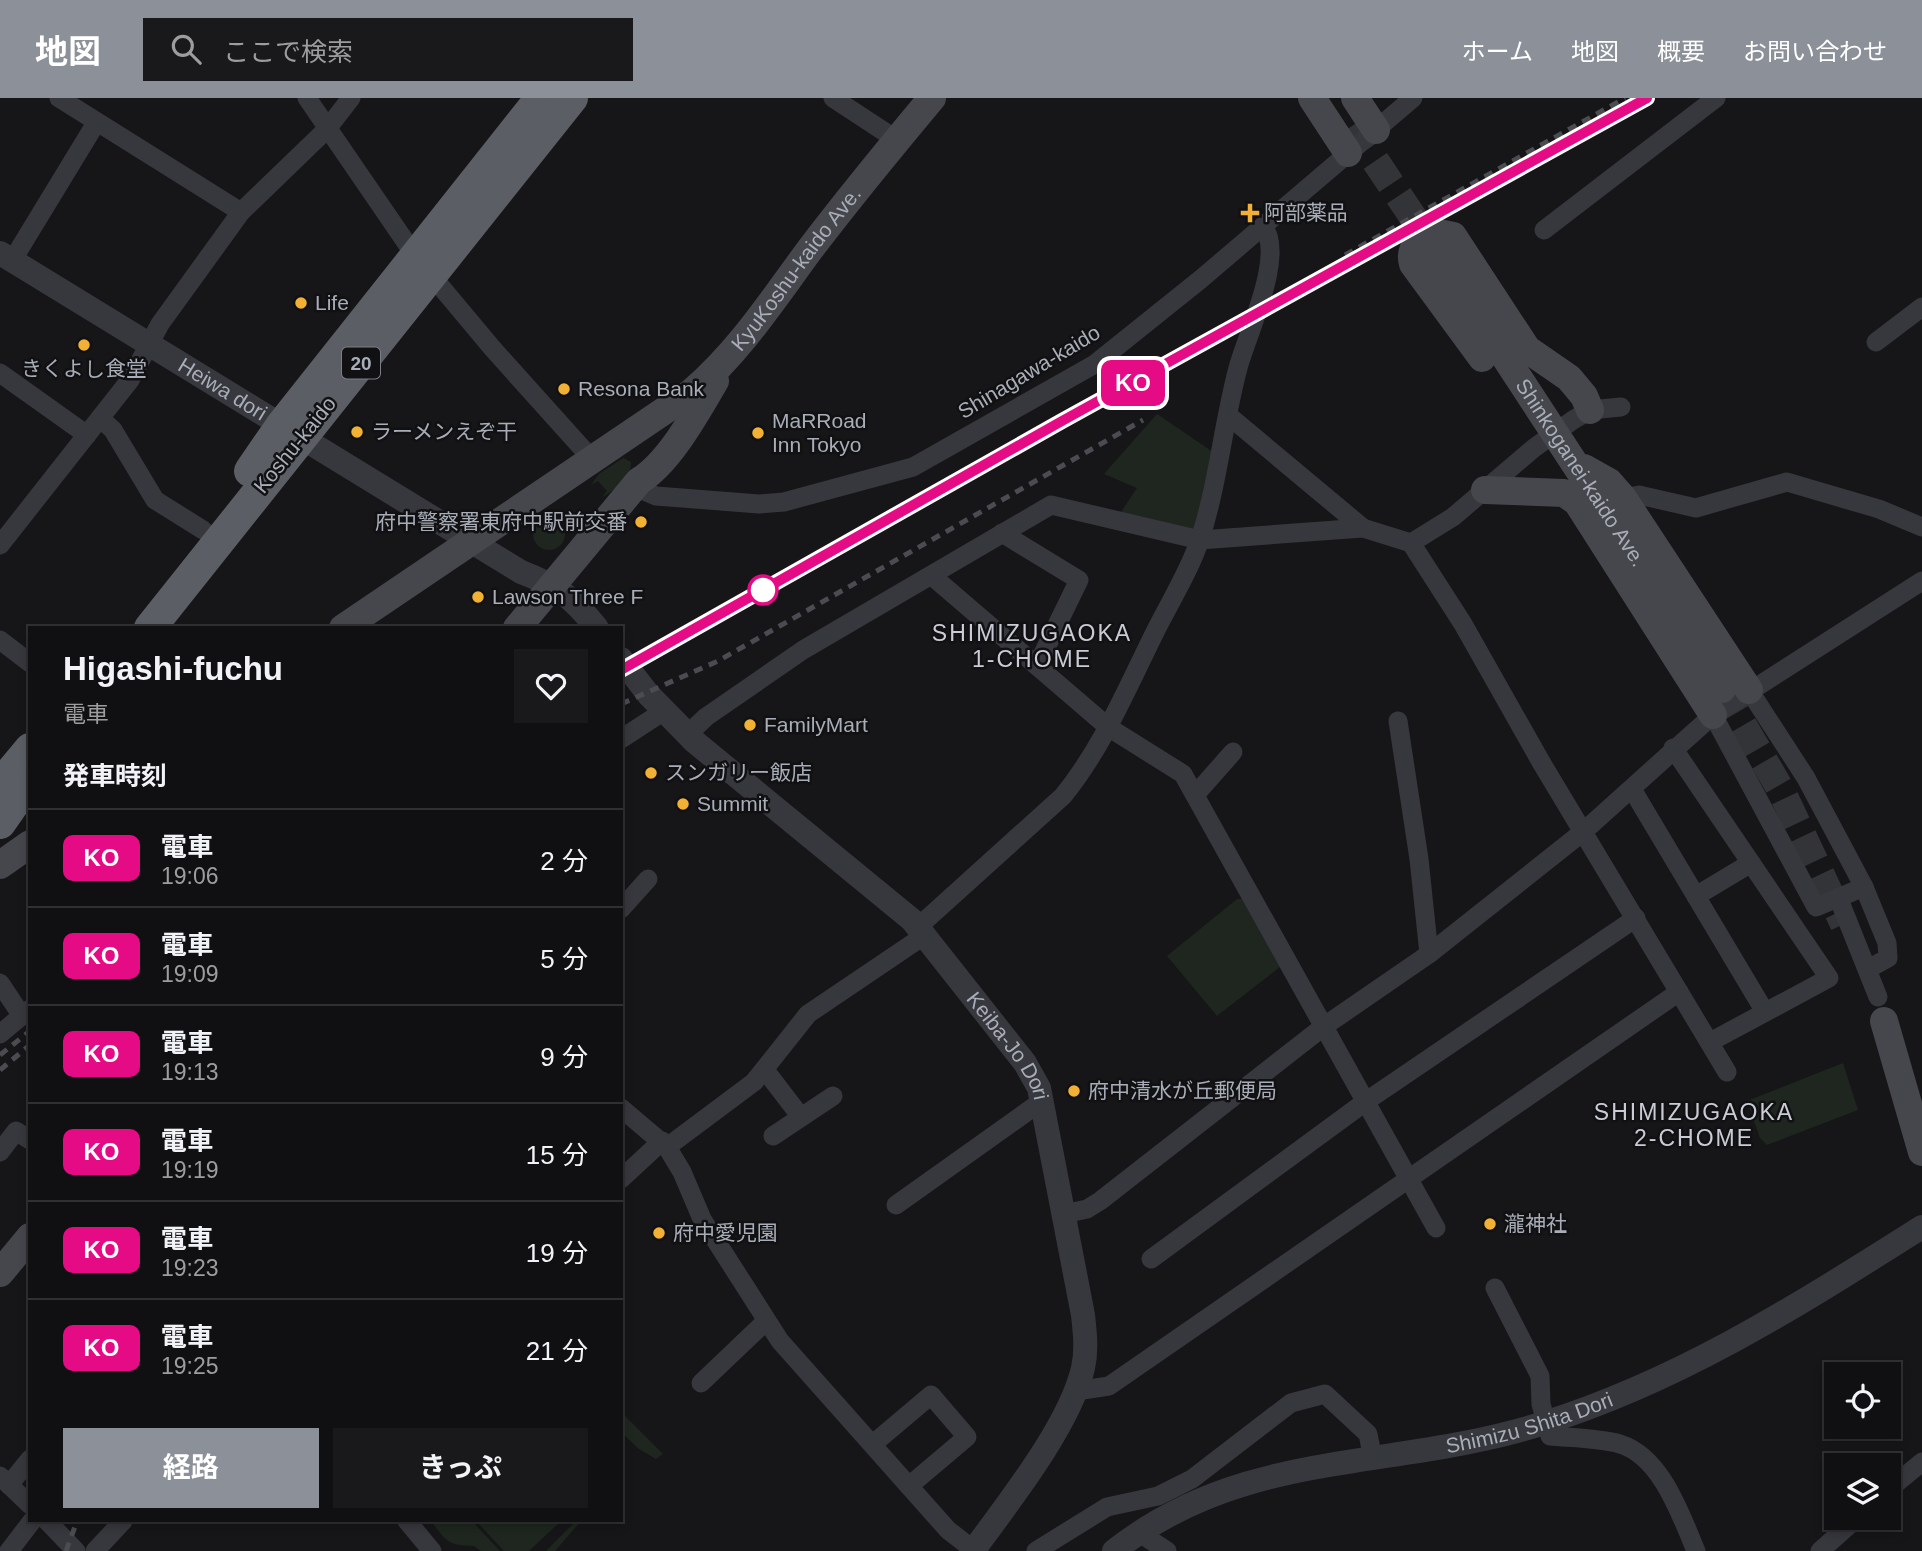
<!DOCTYPE html>
<html lang="ja">
<head>
<meta charset="utf-8">
<style>
  :root { --surface:#101012; --page:#19191b; --text:#f1f3f6; --muted:#9c9d9f; --line:#303032; --accent:#8c9099 }
  body { margin:0; font-family:Helvetica,"Noto Sans JP",sans-serif; background:var(--page); color:var(--text); height:100vh; display:flex; flex-direction:column; font-size:26px; white-space:nowrap }
  * { box-sizing:border-box; margin:0 }
  p { font-size:23px; color:var(--muted) }
  .icon { flex:none; width:38px; height:38px; fill:none; stroke:currentColor; stroke-width:2; stroke-linecap:round; stroke-linejoin:round }
  .map { position:relative; flex:1; overflow:hidden }
  .details { position:absolute; left:28px; top:528px; width:595px; height:896px; display:flex; flex-direction:column; background:var(--surface); border-radius:0px; box-shadow:0 4px 10px #0003,0 0 0 2px var(--line) }
  .details>* { flex:none }
  .badge { padding:0 14px; border-radius:10px; font-size:24px; line-height:46px }
  .controls { position:absolute; left:1824px; top:1264px; display:grid; gap:14px }
  .controls a { display:grid; place-items:center; width:77px; height:77px; border-radius:0px; background:var(--surface); box-shadow:0 4px 10px #0003,0 0 0 2px var(--line); font-size:35px }
  .map>.badge { position:absolute; translate:-50% -50%; box-shadow:0 0 0 4px #fff }
  h2 { padding:0 35px; font-size:26px; line-height:63px }
  .round { display:grid; place-items:center; flex:none; width:74px; height:74px; border-radius:0px; background:var(--page) }
  .head { display:flex; align-items:center; justify-content:space-between; height:119px; padding:0 35px }
  h1 { font-size:33px; font-weight:700; line-height:52px }
  .action { display:flex; gap:14px; margin-top:auto; padding:14px 35px }
  .action a { flex:1; height:80px; border-radius:0px; background:var(--accent); color:#fff; font-size:28px; font-weight:700; line-height:80px; text-align:center }
  .action a+a { background:var(--page); color:var(--text) }
  ul { padding:0; list-style:none }
  li { display:flex; align-items:center; gap:21px; height:98px; padding:0 35px; border-top:2px solid var(--line) }
  li div { flex:1 }
  li b { display:block; font-size:26px }
  li em { font-style:normal }
  li .badge { min-width:77px; font-weight:700; text-align:center }
  header { display:flex; align-items:center; gap:42px; box-sizing:border-box; height:98px; padding:0 35px; background:var(--accent); color:#fff }
  header strong { font-size:33px }
  nav { display:flex; gap:38px; margin-inline-start:auto; font-size:24px }
  .search { width:490px; height:63px; background:var(--page); display:flex; align-items:center; gap:18px; box-sizing:border-box; padding:0 24px; border-radius:0px; color:var(--muted); font-size:26px }
  .map>svg:first-child { display:block }
</style>
</head>
<body>
<header>
<strong>地図</strong>
<div class="search"><svg class="icon" aria-label="search" viewBox="0 0 24 24"><circle cx="10" cy="10" r="6"/><path d="M15 15l6 6"/></svg>ここで検索</div>
<nav><a>ホーム</a><a>地図</a><a>概要</a><a>お問い合わせ</a></nav>
</header>
<div class="map">
<svg width="1922" height="1453" viewBox="0 0 1922 1453">
  <rect width="100%" height="100%" fill="#161618"/>
  <g fill="#1e261f">
    <path d="M1157,316L1216,356L1197,429L1191,433L1119,417L1137,390L1104,376Z"/>
    <path d="M623,360L631,364C632,380 615,392 602,399L607,393L598,383L591,387L599,376Z"/>
    <circle cx="549" cy="436" r="16"/>
    <path d="M1237,801H1242L1280,869L1217,918L1167,858Z"/>
    <path d="M1843,965L1858,1012L1767,1047L1760,1040L1747,1003Z"/>
    <path d="M621,1314L663,1356L656,1361L639,1351L621,1334Z"/>
    <path d="M431,1423H472L500,1453H481L474,1448C447,1447 447,1444 431,1423Z"/>
    <path d="M476,1423H561L529,1453H504Z"/>
    <path d="M576,1423H581L555,1453H546Z"/>
  </g>
  <g fill="none" stroke-linecap="round" stroke-linejoin="round">
    <g stroke="#333438" stroke-width="28" stroke-dasharray="28 14" stroke-linecap="butt">
      <path d="M1352,28L1439,158"/>
      <path d="M1722,591L1781,692L1844,826"/>
    </g>
    <g stroke="#37383d" stroke-width="19">
      <path d="M59,0L241,114"/>
      <path d="M307,0L416,159L493,251L591,360"/>
      <path d="M833,0L897,42"/>
      <path d="M1544,132L1716,0"/>
      <path d="M12,163L96,25"/>
      <path d="M1876,244L1922,209"/>
      <path d="M0,275L87,337"/>
      <path d="M1229,318L1363,430"/>
      <path d="M100,320L113,332L155,402L203,432"/>
      <path d="M635,389L656,398L759,406L784,404L913,369L1095,266L1201,181L1413,0"/>
      <path d="M1623,400L1639,397L1696,410L1787,384L1879,411L1922,429"/>
      <path d="M1002,435L1079,482L1037,568"/>
      <path d="M1411,445L1463,526L1541,664L1727,974"/>
      <path d="M0,447L130,282L160,226L241,114L327,31L351,0"/>
      <path d="M932,478L1108,629L1183,676L1436,1130"/>
      <path d="M0,542L30,565"/>
      <path d="M1713,617L1816,809L1864,789L1806,680L1749,592"/>
      <path d="M1398,623L1419,761L1429,856"/>
      <path d="M687,637L706,619L803,552L1051,407L1200,442L1363,430L1411,445L1453,419L1534,350L1573,322L1590,312L1621,309"/>
      <path d="M621,641L664,613"/>
      <path d="M1673,650L1829,880L1710,944"/>
      <path d="M1632,691L1765,914"/>
      <path d="M1195,697L1233,654"/>
      <path d="M1864,789L1887,845L1888,860L1868,871"/>
      <path d="M1696,798L1751,765"/>
      <path d="M1838,799L1878,899"/>
      <path d="M621,811L648,781"/>
      <path d="M918,829L1063,698C1103,649 1128,588 1156,532C1171,502 1190,472 1200,441C1218,386 1223,326 1238,270C1247,236 1286,157 1263,128"/>
      <path d="M0,885L22,918"/>
      <path d="M0,936L30,911"/>
      <path d="M765,972L801,1019"/>
      <path d="M621,1010L667,1049L682,1074L702,1121L780,1243L948,1432L975,1453"/>
      <path d="M773,1038L833,998"/>
      <path d="M667,1049L754,984L808,916L925,837"/>
      <path d="M0,1054L16,1033L30,1042"/>
      <path d="M621,1081L662,1043"/>
      <path d="M896,1107L1042,1003"/>
      <path d="M1064,1116L1087,1111L1100,1103L1323,929L1429,856L1584,733L1713,617L1922,483"/>
      <path d="M1151,1161L1365,1004L1636,820"/>
      <path d="M1495,1190L1540,1278L1541,1306L1550,1338C1572,1340 1598,1340 1620,1346C1662,1359 1681,1418 1696,1453"/>
      <path d="M701,1285L766,1223"/>
      <path d="M1076,1293L1109,1288L1679,894"/>
      <path d="M873,1346L931,1297L967,1339L909,1388"/>
      <path d="M0,1378L30,1407"/>
      <path d="M9,1387L30,1361"/>
      <path d="M1888,1392L1922,1364"/>
      <path d="M47,1423L76,1453"/>
      <path d="M407,1423L432,1453"/>
      <path d="M1138,1434L1167,1453"/>
      <path d="M9,1453L32,1423"/>
      <path d="M95,1453L123,1423"/>
      <path d="M1036,1453L1107,1409L1158,1398L1192,1381L1291,1305L1325,1296L1368,1336L1373,1361"/>
      <path d="M1820,1453L1858,1419"/>
    </g>
    <g stroke="#37383d" stroke-width="24">
      <path id="s1" d="M0,155L521,474C558,488 572,499 597,530"/>
      <path id="s2" d="M621,561L648,596L695,644L912,822L1025,965L1039,990L1083,1217C1085,1235 1087,1252 1083,1270C1070,1327 1008,1405 973,1453"/>
      <path id="s3" d="M1114,1453C1245,1350 1391,1373 1541,1326C1680,1283 1800,1206 1922,1129"/>
    </g>
    <g stroke="#45474d" stroke-width="28">
      <path d="M1312,0L1348,55"/>
      <path d="M1355,0L1376,32"/>
      <path id="s4" d="M1439,158L1722,591"/>
      <path d="M1482,260L1413,166C1408,149 1421,141 1434,134L1453,138L1527,251L1569,280L1584,298L1590,312"/>
      <path d="M1584,370L1609,384L1623,400L1749,592"/>
      <path d="M1485,392L1564,395L1577,404L1713,617"/>
      <path id="s5" d="M343,530L692,294C740,253 774,200 811,150C850,99 891,49 932,0"/>
      <path d="M517,530L639,383C669,365 697,314 715,283"/>
      <path d="M0,767L30,746"/>
      <path d="M1884,923L1922,1054"/>
      <path d="M0,1175L30,1139"/>
    </g>
    <g stroke="#5b5e65" stroke-width="32">
      <path d="M250,373L281,328L541,0"/>
      <path d="M150,530L572,0"/>
      <path d="M0,687L30,651"/>
      <path d="M0,725L30,682"/>
    </g>
    <g stroke="#4a4c52" stroke-width="5" stroke-dasharray="9 7" stroke-linecap="butt">
      <path d="M1345,157L1625,0"/>
      <path d="M621,572L1062,323L1647,0"/>
      <path d="M621,606L718,563L1143,322"/>
      <path d="M0,957L30,933"/>
      <path d="M0,972L30,947"/>
      <path d="M66,1453L77,1423"/>
    </g>
  </g>
  <g fill="none" stroke-linecap="round" stroke-linejoin="round">
    <g stroke="#fff" stroke-width="16">
      <path id="line" d="M621,572L1062,323L1647,0"/>
    </g>
    <use href="#line" stroke="#e50b84" stroke-width="10"/>
  </g>
  <g fill="#f2b134" stroke="#111113" stroke-width="2.5">
    <path d="M1246.5 104.5h7v7h7v7h-7v7h-7v-7h-7v-7h7z"/>
    <circle cx="301" cy="205" r="7"/>
    <circle cx="84" cy="247" r="7"/>
    <circle cx="564" cy="291" r="7"/>
    <circle cx="357" cy="334" r="7"/>
    <circle cx="758" cy="335" r="7"/>
    <circle cx="641" cy="424" r="7"/>
    <circle cx="478" cy="499" r="7"/>
    <circle cx="750" cy="627" r="7"/>
    <circle cx="651" cy="675" r="7"/>
    <circle cx="683" cy="706" r="7"/>
    <circle cx="1074" cy="993" r="7"/>
    <circle cx="1490" cy="1126" r="7"/>
    <circle cx="659" cy="1135" r="7"/>
  </g>
  <circle fill="#fff" stroke="#e50b84" stroke-width="3.5" cx="763" cy="492" r="14"/>
  <g text-anchor="middle" stroke-width="5" stroke-linejoin="round" paint-order="stroke">
    <rect fill="#111113" stroke="#7b7e86" stroke-width="2" x="342" y="249.5" width="38" height="31" rx="5"/>
    <g font-size="19" font-weight="bold" fill="#a8adb8">
      <text x="361" y="272">20</text>
    </g>
    <g font-size="21" fill="#a8adb8" stroke="#111113" text-anchor="start">
      <text x="1264" y="122">阿部薬品</text>
      <text x="315" y="212">Life</text>
      <text x="84" y="278" text-anchor="middle">きくよし食堂</text>
      <text x="578" y="298">Resona Bank</text>
      <text x="772" y="330">MaRRoad<tspan x="772" dy="24">Inn Tokyo</tspan></text>
      <text x="371" y="341">ラーメンえぞ干</text>
      <text x="627" y="431" text-anchor="end">府中警察署東府中駅前交番</text>
      <text x="492" y="506">Lawson Three F</text>
      <text x="764" y="634">FamilyMart</text>
      <text x="665" y="682">スンガリー飯店</text>
      <text x="697" y="713">Summit</text>
      <text x="1088" y="1000">府中清水が丘郵便局</text>
      <text x="1504" y="1133">瀧神社</text>
      <text x="673" y="1142">府中愛児園</text>
    </g>
    <g font-size="21" fill="#a8adb8" stroke="#111113">
      <text dy="7" stroke="none"><textPath href="#s5" startOffset="583">KyuKoshu-kaido Ave.</textPath></text>
      <text transform="translate(1029 274) rotate(-31)" y="7">Shinagawa-kaido</text>
      <text dy="7" stroke="none"><textPath href="#s1" startOffset="261">Heiwa dori</textPath></text>
      <text transform="translate(295 347) rotate(-51)" y="7">Koshu-kaido</text>
      <text dy="7" stroke="none"><textPath href="#s4" startOffset="259">Shinkoganei-kaido Ave.</textPath></text>
      <text dy="7" stroke="none"><textPath href="#s2" startOffset="551">Keiba-Jo Dori</textPath></text>
      <text dy="7" stroke="none"><textPath href="#s3" startOffset="439">Shimizu Shita Dori</textPath></text>
    </g>
    <g font-size="23" letter-spacing="2" fill="#c9ccd4" stroke="#111113">
      <text x="1032" y="543">SHIMIZUGAOKA<tspan x="1032" dy="26">1-CHOME</tspan></text>
      <text x="1694" y="1022">SHIMIZUGAOKA<tspan x="1694" dy="26">2-CHOME</tspan></text>
    </g>
  </g>
</svg>
<div class="controls">
<a><svg class="icon" aria-label="locate" viewBox="0 0 24 24"><circle cx="12" cy="12" r="6"/><path d="M12 2v4M12 18v4M2 12h4M18 12h4"/></svg></a>
<a><svg class="icon" aria-label="layers" viewBox="0 0 24 24"><path d="M12 4l9 5-9 5-9-5zM3 14l9 5 9-5"/></svg></a>
</div>
<b class="badge" style="left:1133px;top:285px;background:#e50b84;color:#fff">KO</b>
<section class="details">
<div class="head"><div><h1>Higashi-fuchu</h1><p>電車</p></div><a class="round"><svg class="icon" aria-label="heart" viewBox="0 0 24 24"><path d="M12 20l-8-8c-3-5 5-10 8-4 3-6 11-1 8 4z"/></svg></a></div>
<h2>発車時刻</h2>
<ul>
<li><span class="badge" style="background:#e50b84;color:#fff">KO</span><div><b>電車</b><p>19:06</p></div><em>2 分</em></li>
<li><span class="badge" style="background:#e50b84;color:#fff">KO</span><div><b>電車</b><p>19:09</p></div><em>5 分</em></li>
<li><span class="badge" style="background:#e50b84;color:#fff">KO</span><div><b>電車</b><p>19:13</p></div><em>9 分</em></li>
<li><span class="badge" style="background:#e50b84;color:#fff">KO</span><div><b>電車</b><p>19:19</p></div><em>15 分</em></li>
<li><span class="badge" style="background:#e50b84;color:#fff">KO</span><div><b>電車</b><p>19:23</p></div><em>19 分</em></li>
<li><span class="badge" style="background:#e50b84;color:#fff">KO</span><div><b>電車</b><p>19:25</p></div><em>21 分</em></li>
</ul>
<div class="action"><a>経路</a><a>きっぷ</a></div>
</section>
</div>
</body>
</html>
